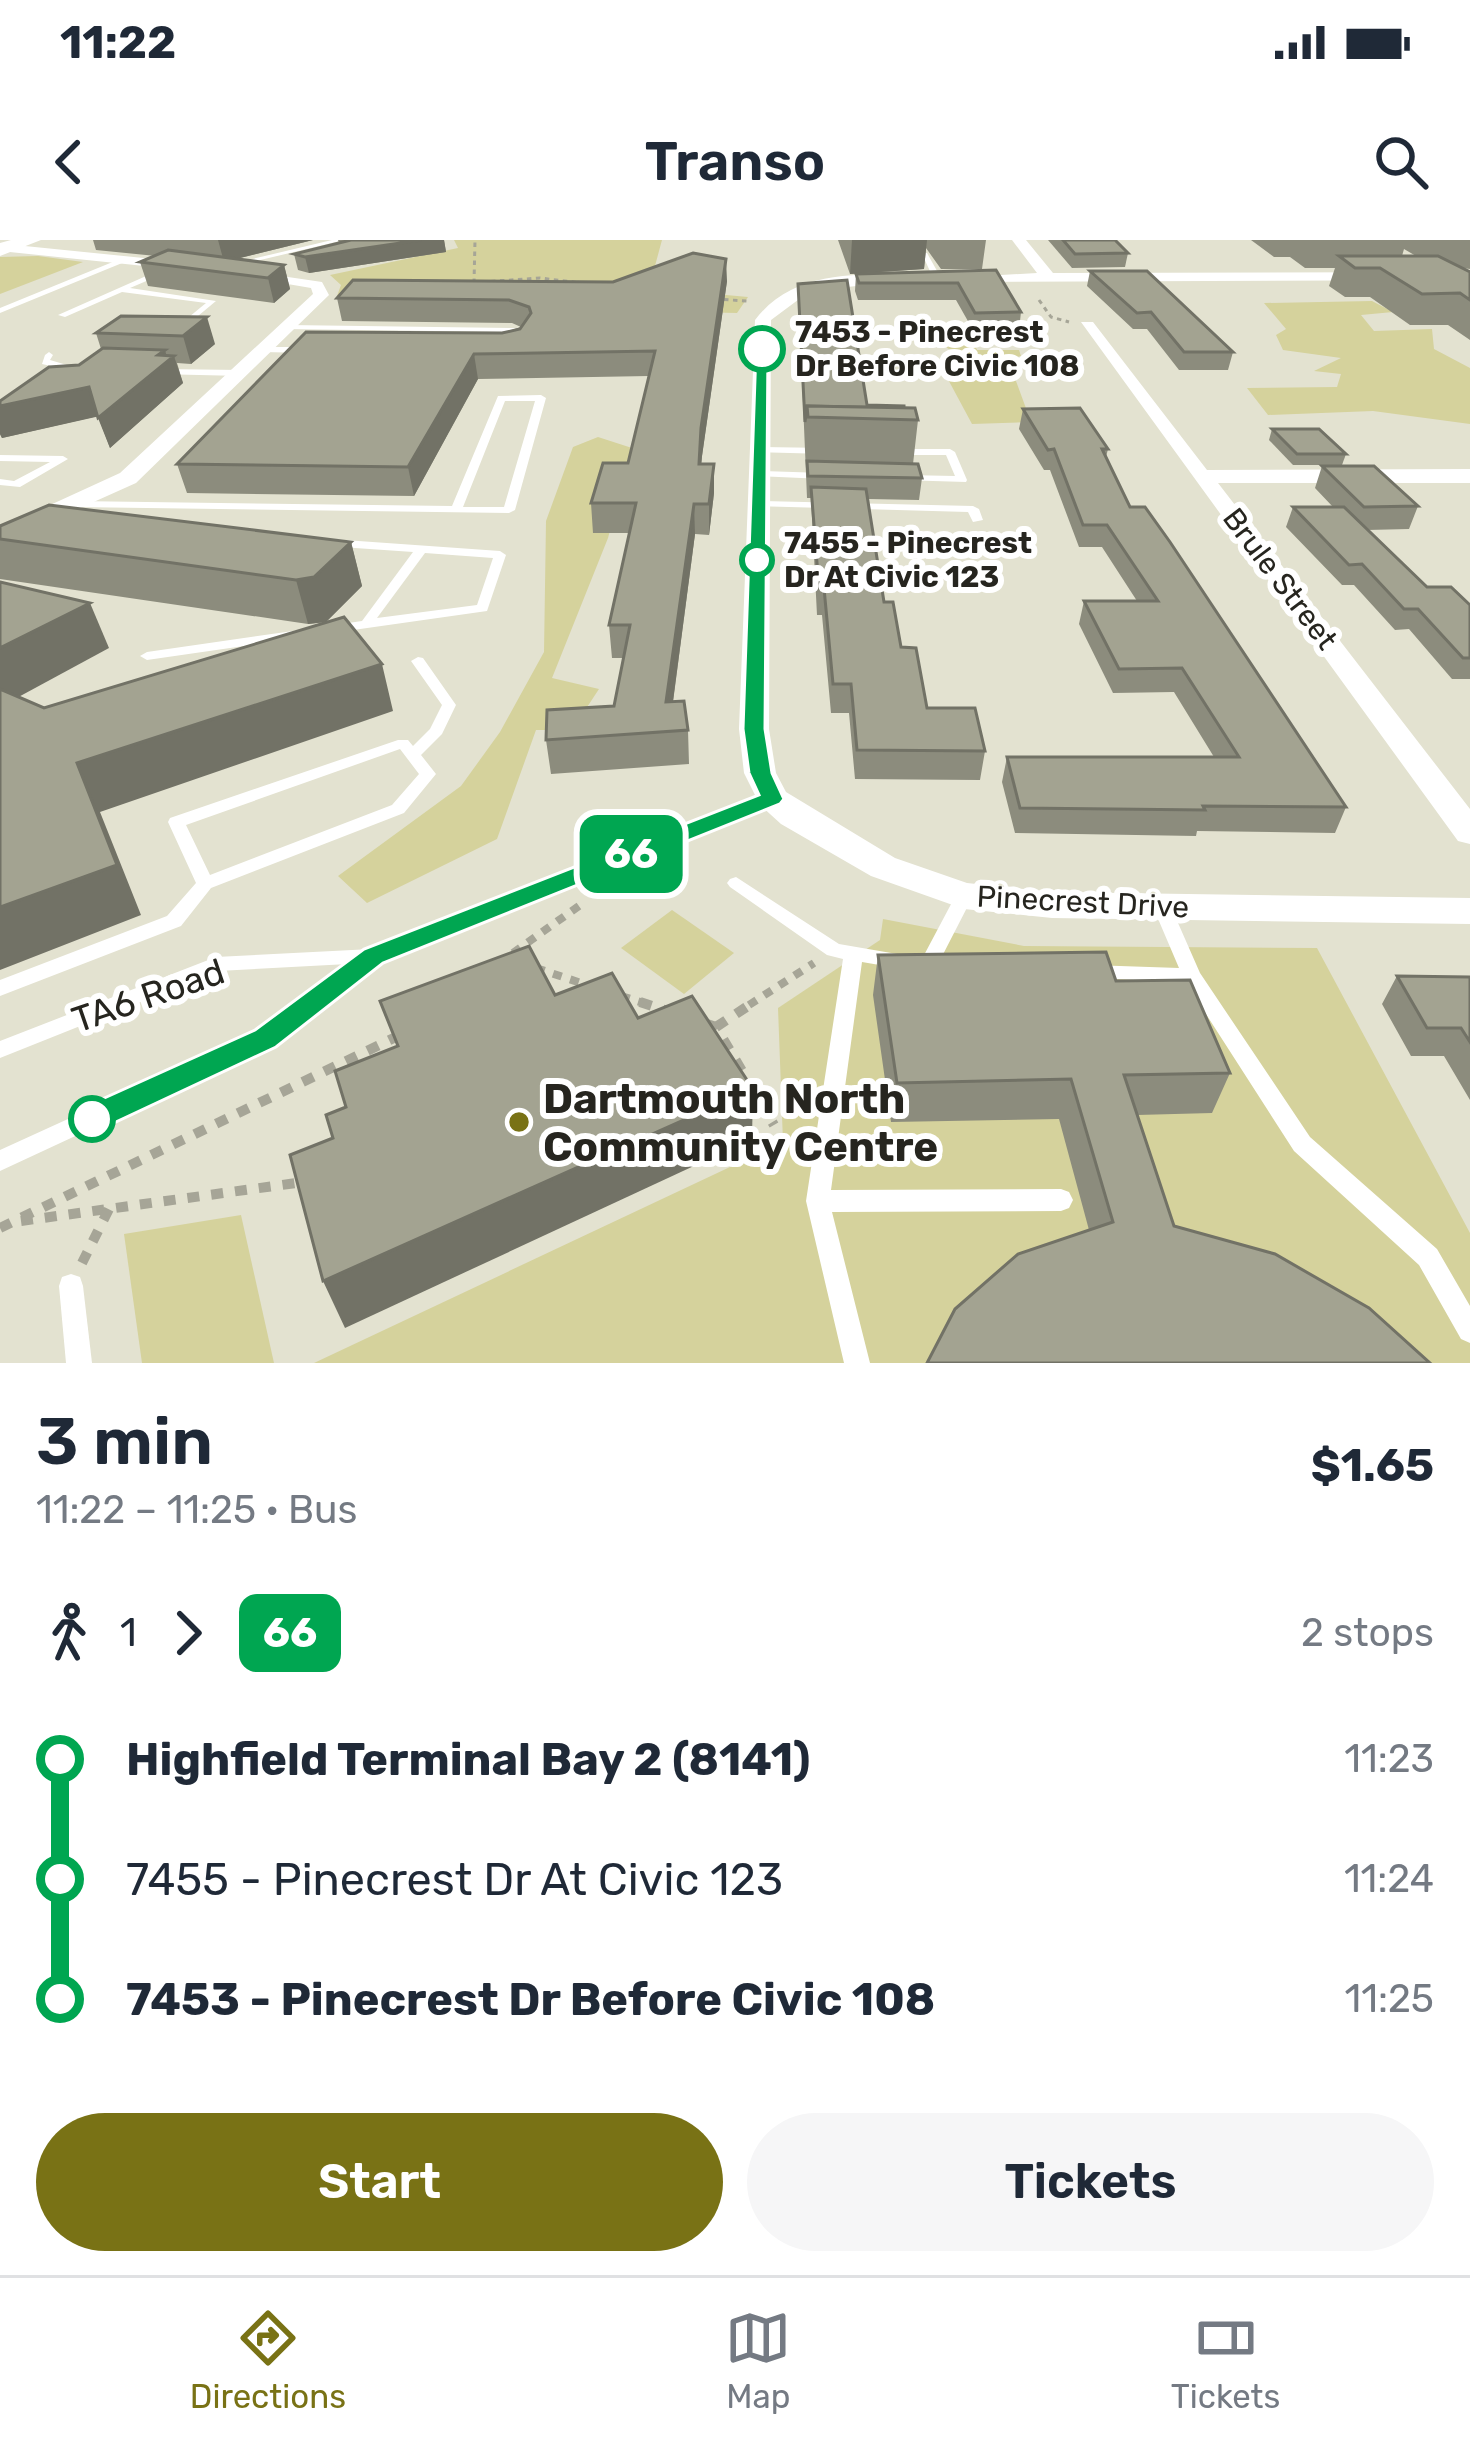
<!DOCTYPE html>
<html lang="en">
<head>
<meta charset="utf-8">
<style>
  :root { --surface:#fff; --page:#f6f6f7; --text:#1f2937; --muted:#747a83; --line:#e0e1e3; --accent:#797215 }
  body { margin:0; font-family:Rubik,sans-serif; background:var(--page); color:var(--text); height:100vh; display:flex; flex-direction:column; font-size:45px; white-space:nowrap }
  * { box-sizing:border-box; margin:0 }
  p { font-size:39px; color:var(--muted) }
  .icon { flex:none; width:66px; height:66px; fill:none; stroke:currentColor; stroke-width:2; stroke-linecap:round; stroke-linejoin:round }
  .map { position:relative; height:1123px; overflow:hidden }
  .details { display:flex; flex-direction:column; background:var(--surface); flex:1 }
  .details>* { flex:none }
  .badge { padding:0 24px; border-radius:18px; font-size:42px; line-height:78px }
  .map>.badge { position:absolute; translate:-50% -50%; box-shadow:0 0 0 6px #fff }
  .legs { display:flex; align-items:center; gap:18px; height:132px; padding:0 36px; font-size:39px }
  .legs p { margin-inline-start:auto }
  .summary { display:flex; align-items:center; justify-content:space-between; height:204px; padding:0 36px }
  h1 { font-size:66px; font-weight:600; line-height:90px }
  .action { display:flex; gap:24px; margin-top:auto; padding:24px 36px }
  .action a { flex:1; height:138px; border-radius:72px; background:var(--accent); color:#fff; font-size:48px; font-weight:600; line-height:138px; text-align:center }
  .action a+a { background:var(--page); color:var(--text) }
  ul { padding:0 36px; list-style:none }
  li { display:flex; align-items:center; gap:42px; height:120px; font-size:45px }
  li i { display:grid; place-items:center; width:18px; height:100%; margin:0 15px; background:currentColor }
  li i::after { content:''; width:30px; height:30px; margin:-15px; border:9px solid; border-radius:50%; background:var(--surface) }
  li p { margin-inline-start:auto }
  li:first-child i { background:linear-gradient(#0000 50%,currentColor 0) }
  li:last-child i { background:linear-gradient(currentColor 50%,#0000 0) }
  .status { display:flex; justify-content:space-between; align-items:center; height:84px; padding:0 60px; background:var(--surface); direction:ltr }
  .status svg { height:33px; fill:currentColor }
  header { display:flex; justify-content:space-between; align-items:center; height:156px; padding:0 36px; background:var(--surface); font-size:54px; font-weight:600 }
  .tabs { display:flex; justify-content:space-around; align-items:center; height:168px; border-top:3px solid var(--line); background:var(--surface); font-size:33px; color:var(--muted) }
  .tabs a { display:grid; justify-items:center; gap:6px }
  .tabs .current { color:var(--accent) }
  .map>svg:first-child { display:block }
</style>
</head>
<body>
<div class="status"><b>11:22</b><svg viewBox="0 0 49 12"><path d="M0 12V9h3v3zM5 12V6h3v6zM10 12V3h3v9zM15 12V0h3v12zM26 1h20v11H26zM47 4h2v5h-2z"/></svg></div>
<header><svg class="icon" aria-label="back" viewBox="0 0 24 24"><path d="M15 5l-7 7 7 7"/></svg>Transo<svg class="icon" aria-label="search" viewBox="0 0 24 24"><circle cx="10" cy="10" r="6"/><path d="M15 15l6 6"/></svg></header>
<div class="map">
<svg width="1470" height="1123" viewBox="0 0 1470 1123">
  <rect width="100%" height="100%" fill="#e3e2d0"/>
  <g fill="#d5d29c">
    <path d="M454,0H662L649,48L748,57L737,73L642,71L644,57L337,56L341,45L330,35L458,8Z"/>
    <path d="M38,16L83,22L0,54V17Z"/>
    <path d="M1372,61L1393,72L1361,75L1374,91L1432,89L1434,109L1470,128V184L1373,171L1268,175L1247,148L1337,147L1341,134L1314,131L1341,118L1283,110L1276,95L1286,89L1264,63Z"/>
    <path d="M944,94H985L972,98L977,110H1019L1021,116L1008,119L1031,182L972,184L943,130L963,117L933,100Z"/>
    <path d="M598,197L632,208L608,298L552,438L599,449L572,490H536L497,599L367,663L338,636L461,546L500,492L544,412L546,281L573,207Z"/>
    <path d="M672,670L734,713L684,754L621,708Z"/>
    <path d="M883,679L1024,706L1317,708L1470,993V1123H314L783,902L778,768L880,700Z"/>
    <path d="M241,975L274,1123H142L124,994Z"/>
  </g>
  <g fill="none" stroke-linecap="round" stroke-linejoin="round">
    <g stroke="#a6a597" stroke-width="3" stroke-dasharray="4.5 4.5" stroke-linecap="butt">
      <path d="M482,42L540,38L581,43"/>
      <path d="M474,43L475,0"/>
      <path d="M715,59L747,61"/>
      <path d="M1039,60L1051,77L1069,82"/>
    </g>
    <g stroke="#a6a597" stroke-width="8" stroke-dasharray="9 9" stroke-linecap="butt">
      <path d="M513,713L583,663"/>
      <path d="M536,728L590,746"/>
      <path d="M621,756L650,765"/>
      <path d="M749,765L814,723"/>
    </g>
    <g stroke="#a6a597" stroke-width="10" stroke-dasharray="12 12" stroke-linecap="butt">
      <path d="M640,762L670,772"/>
      <path d="M707,784L716,787L774,885"/>
      <path d="M716,787L754,762"/>
      <path d="M21,981L303,942"/>
      <path d="M0,988L398,796"/>
      <path d="M82,1023L109,969"/>
    </g>
    <g fill="#fff" fill-rule="evenodd">
      <path d="M332,0H344L227,28L223,26Z"/>
      <path d="M902,13H927L941,38L934,40L923,16H904Z"/>
      <path d="M120,19L127,21L0,73V68Z"/>
      <path d="M162,29L165,33L130,48L216,61L192,81L189,77L206,63L122,52L65,77L58,75Z"/>
      <path d="M288,85L512,88L527,90L528,99L521,101L520,94L512,92L285,89Z"/>
      <path d="M265,107H311L315,110L311,113L262,112L261,110Z"/>
      <path d="M49,112L53,115L50,120L77,128L73,131L42,124L45,115Z"/>
      <path d="M159,129L242,130L247,133L242,136L156,134L154,132Z"/>
      <path d="M541,155L546,158L515,270L509,273L74,267L68,264L74,261L452,266L498,156ZM505,161H535L504,267H463Z"/>
      <path d="M759,207L827,208L832,211L827,214L755,212V208Z"/>
      <path d="M950,209L955,212L967,240L966,242L900,240L899,238L904,235L955,236L946,215H895L890,212L895,209Z"/>
      <path d="M0,215L63,216L68,219L20,247L0,245V239L14,241L50,222L0,221Z"/>
      <path d="M759,231L824,233L829,236L824,239L755,236L754,234Z"/>
      <path d="M759,261L973,266L979,269L983,280L973,282L968,272L755,266V262Z"/>
      <path d="M330,299L500,311L506,315L487,371L332,393L327,392V386L362,381L413,312L326,306V300ZM425,313L493,318L477,365L377,378Z"/>
      <path d="M300,390L307,394L305,397L147,420L140,416L147,412Z"/>
      <path d="M418,417L423,418L456,465L442,494L421,515L436,534L404,573L211,648L181,686L0,756V740L167,676L196,643L168,582L170,578L398,500H408L413,506L430,489L442,465L411,421ZM400,509L419,534L392,565L210,635L186,585Z"/>
      <path d="M772,553L778,554L780,558L778,562L380,721L273,804L0,931V910L259,792L348,724L218,731L0,818V801L216,717L372,709Z"/>
      <path d="M736,637L839,704L897,714L904,716L907,721L904,726L897,728L862,722L831,950L1061,949L1069,952L1073,960L1069,968L1061,971L832,972L870,1123H844L806,961L843,719L827,715L730,647L727,643L730,639Z"/>
      <path d="M964,650L970,651L973,656L935,730L928,732L915,729L912,724L915,719L923,717L958,651Z"/>
      <path d="M1162,660L1168,662L1171,667L1200,733L1310,897L1437,1009L1470,1066V1103L1461,1099L1419,1025L1294,911L1186,743L1083,737L1080,732L1083,727L1090,725L1179,728L1153,667L1156,662Z"/>
      <path d="M71,1034L80,1037L83,1046L92,1123H66L59,1046L62,1037Z"/>
    </g>
    <g fill="#fff" fill-rule="evenodd">
      <path d="M1012,0H1026L1053,33L1470,32V40L956,42L949,38L1037,33Z"/>
      <path d="M5,4L183,22L190,26L183,30L0,11Z"/>
      <path d="M241,30L322,42L329,55L136,243L0,304V288L120,233L313,54L311,48L241,36Z"/>
      <path d="M898,34L903,41L810,51L771,80L769,489L776,533L786,552L895,618L967,643L1052,652L1470,658V684L1052,678L964,669L871,636L781,584L760,565L744,533L739,489L755,80C790,34 845,34 898,34Z"/>
      <path d="M1081,82H1093L1207,230L1470,229V243H1218L1470,569V604L1458,601Z"/>
    </g>
    <path fill="#fff" fill-rule="evenodd" d="M11,0H41L0,16V3Z"/>
  </g>
  <g fill="#8c8c7d" fill-rule="evenodd">
    <path d="M93,0H313L236,19L284,25L290,49L274,63L148,46L140,22L156,16L96,10Z"/>
    <path d="M338,0H444L446,12L309,33L298,30L294,14L339,3Z"/>
    <path d="M838,0H986L982,29H941L926,8L924,29L850,34Z"/>
    <path d="M1048,0H1115L1128,13L1125,27L1072,28Z"/>
    <path d="M1251,0H1470V29L1462,28L1469,32L1470,30V100L1448,85H1410L1370,57H1345L1329,46L1335,28H1305L1290,17H1274ZM1404,9L1416,16H1402Z"/>
    <path d="M996,30L1021,72L1019,90H973L956,60H858L855,51L856,34Z"/>
    <path d="M1090,31L1233,112L1228,130H1179L1147,89H1133L1087,46Z"/>
    <path d="M727,41L702,216L701,224L714,253L709,295L695,294L673,462L688,490L689,524L551,534L546,500L614,466L624,418H612L609,385L629,293H593L591,263L628,223L649,136L478,139L414,256L187,253L177,224L502,93L521,87L512,83L342,81L337,58L613,42Z"/>
    <path d="M798,44L867,165L918,180L913,224L922,238L919,260L868,259L884,362L901,407L927,468L985,511L980,540L855,539L849,473H831L822,375H817L811,258H807Z"/>
    <path d="M121,76L215,104L191,124L177,123L183,143L110,208L98,176L2,198L0,194V161L79,125L101,109L96,93Z"/>
    <path d="M1023,169L1108,209L1106,217L1130,267L1346,567L1335,593L1197,591L1196,596L1015,593L1002,542L1007,517H1214L1174,452L1113,453L1079,384L1084,361H1137L1102,307H1079L1050,230H1044L1019,189Z"/>
    <path d="M1272,189L1346,214L1342,225H1293L1269,200Z"/>
    <path d="M1322,226L1418,266L1409,289L1367,290L1427,347L1470,365V439H1452L1409,389L1395,390L1354,345H1342L1286,287L1293,267H1333L1315,248Z"/>
    <path d="M0,286L351,302L362,346L326,382L308,384L0,339Z"/>
    <path d="M878,715L1116,741L1230,833L1212,873L1137,875L1174,986L1089,990L1059,879L891,882L873,755Z"/>
    <path d="M1397,736L1470,737V860L1444,816H1411L1382,764Z"/>
  </g>
  <g fill="#727266">
    <path d="M218,0H313L224,22Z"/>
    <path d="M421,0H444L446,12L309,33L305,17Z"/>
    <path d="M852,0H927L924,29L850,34Z"/>
    <path d="M726,19L727,41L702,216L699,253L701,188Z"/>
    <path d="M284,25L290,49L274,63L268,38Z"/>
    <path d="M207,77L215,104L191,124L183,96Z"/>
    <path d="M165,110L168,121L174,116L183,143L110,208L98,178Z"/>
    <path d="M474,114L478,139L414,256L408,227Z"/>
    <path d="M89,147L100,176L2,198L0,194V166Z"/>
    <path d="M714,224V253L709,295V264Z"/>
    <path d="M694,264L695,294L669,491L666,462Z"/>
    <path d="M351,302L362,346L326,382L308,384L296,340Z"/>
    <path d="M90,363L109,408L0,467V408Z"/>
    <path d="M382,424L393,471L100,572L141,675L0,730V667L77,523Z"/>
    <path d="M753,849L752,899L345,1088L323,1041Z"/>
  </g>
  <g fill="#a3a391" stroke="#727266" stroke-width="3">
    <path d="M351,0H421L305,17L294,14Z"/>
    <path d="M1063,0H1115L1128,13L1075,14Z"/>
    <path d="M168,10L284,25L268,38L140,22Z"/>
    <path d="M693,13L726,19L701,188L699,224H714L709,264H694L666,462L684,461L688,490L546,500L547,470L614,466L630,385H609L636,263H591L603,223H628L655,111L474,114L408,227L177,224L306,92L502,93L520,89L531,73L529,67L509,60L337,58L353,40L613,42Z"/>
    <path d="M1339,16H1438L1470,32V60L1460,53L1422,54L1380,28H1355Z"/>
    <path d="M996,30L1021,72L975,73L958,43H859L856,34Z"/>
    <path d="M1090,31H1147L1233,112H1184L1151,72L1137,73Z"/>
    <path d="M847,40L867,165L904,166V168L807,166L805,182L798,44Z"/>
    <path d="M121,76L207,77L183,96L96,93Z"/>
    <path d="M103,108L165,110L158,115L174,116L98,178L89,147L0,166V161L49,127L79,125Z"/>
    <path d="M807,166L915,168L918,180L808,177Z"/>
    <path d="M1080,168L1108,209H1102L1130,267H1145L1170,302L1346,567L1203,566L1205,570L1020,568L1007,517H1239L1182,428L1119,429L1084,361H1158L1107,285H1083L1054,209L1048,210L1023,169Z"/>
    <path d="M1272,189H1319L1346,214H1297Z"/>
    <path d="M807,221L918,224L922,238L808,236Z"/>
    <path d="M1322,226H1374L1418,266L1364,267Z"/>
    <path d="M811,247L866,249L884,362H893L901,407L916,408L927,468H975L985,511L857,510L851,444H833L824,348H819Z"/>
    <path d="M49,265L351,302L314,337L296,340L0,299V286Z"/>
    <path d="M1293,267H1344L1427,347H1451L1470,365V418H1463L1418,369H1404L1362,324L1349,325Z"/>
    <path d="M0,342L90,363L0,408Z"/>
    <path d="M344,377L382,424L77,523L117,625L0,667V449L44,468Z"/>
    <path d="M529,706L555,755L612,733L638,778L692,756L753,849L323,1041L290,915L333,898L326,875L346,867L335,831L398,806L380,761Z"/>
    <path d="M1106,712L1116,741L1190,740L1230,833L1124,835L1174,986L1275,1014L1369,1068L1430,1123H927L955,1069L1018,1014L1113,982L1071,839L897,843L878,715Z"/>
    <path d="M1397,736L1470,737V802L1461,788H1427Z"/>
  </g>
  <path fill="#00a651" stroke="#fff" stroke-width="3" d="M762,105L768,109L765,489L772,533L784,559L780,564L383,723L276,807L103,888H80L76,879L80,869L255,790L364,709L759,555L749,533L743,489L756,109Z"/>
  <g fill="#fff" stroke="#00a651" stroke-width="6">
    <circle cx="762" cy="109" r="21"/>
    <circle cx="757" cy="320" r="15"/>
    <circle cx="92" cy="879" r="21"/>
  </g>
  <circle fill="#797215" stroke="#fff" stroke-width="4.5" cx="519" cy="882" r="12"/>
  <g text-anchor="middle" stroke-width="12" stroke-linejoin="round" paint-order="stroke">
    <g font-size="30" font-weight="bold" fill="#26251f" stroke="#fff" text-anchor="start">
      <text x="795" y="102">7453 - Pinecrest<tspan x="795" dy="34">Dr Before Civic 108</tspan></text>
      <text x="784" y="313">7455 - Pinecrest<tspan x="784" dy="34">Dr At Civic 123</tspan></text>
    </g>
    <g font-size="30" fill="#26251f" stroke="#fff">
      <text transform="translate(1280 339) rotate(53)" y="10">Brule Street</text>
      <text transform="translate(1083 662) rotate(3)" y="10">Pinecrest Drive</text>
    </g>
    <g font-size="36" fill="#26251f" stroke="#fff">
      <text transform="translate(148 755) rotate(-19)" y="13">TA6 Road</text>
    </g>
    <g font-size="42" font-weight="bold" fill="#26251f" stroke="#fff" text-anchor="start">
      <text x="543" y="873">Dartmouth North<tspan x="543" dy="48">Community Centre</tspan></text>
    </g>
  </g>
</svg>
<b class="badge" style="left:631px;top:614px;background:#00a651;color:#fff">66</b>
</div>
<section class="details">
<div class="summary"><div><h1>3 min</h1><p>11:22 – 11:25 · Bus</p></div><b>$1.65</b></div>
<div class="legs"><svg class="icon" aria-label="walk" viewBox="0 0 24 24"><circle cx="13" cy="4" r="2"/><path d="M13 8l-2 6 4 7M11 14l-3 7M7 12l3-4h3l4 4"/></svg>1<svg class="icon" aria-label="forward" viewBox="0 0 24 24"><path d="M9 5l7 7-7 7"/></svg><b class="badge" style="background:#00a651;color:#fff">66</b><p>2 stops</p></div>
<ul>
<li><i style="color:#00a651"></i><b>Highfield Terminal Bay 2 (8141)</b><p>11:23</p></li>
<li><i style="color:#00a651"></i><span>7455 - Pinecrest Dr At Civic 123</span><p>11:24</p></li>
<li><i style="color:#00a651"></i><b>7453 - Pinecrest Dr Before Civic 108</b><p>11:25</p></li>
</ul>
<div class="action"><a>Start</a><a>Tickets</a></div>
</section>
<nav class="tabs">
<a class="current"><svg class="icon" aria-label="directions" viewBox="0 0 24 24"><path d="M12 3l9 9-9 9-9-9zM9 14v-3h6M13 9l2 2-2 2"/></svg>Directions</a>
<a><svg class="icon" aria-label="map" viewBox="0 0 24 24"><path d="M3 6l6-2 6 2 6-2v14l-6 2-6-2-6 2zM9 4v14M15 6v14"/></svg>Map</a>
<a><svg class="icon" aria-label="tickets" viewBox="0 0 24 24"><path d="M3 7h18v10H3zM15 7v10"/></svg>Tickets</a>
</nav>
</body>
</html>
